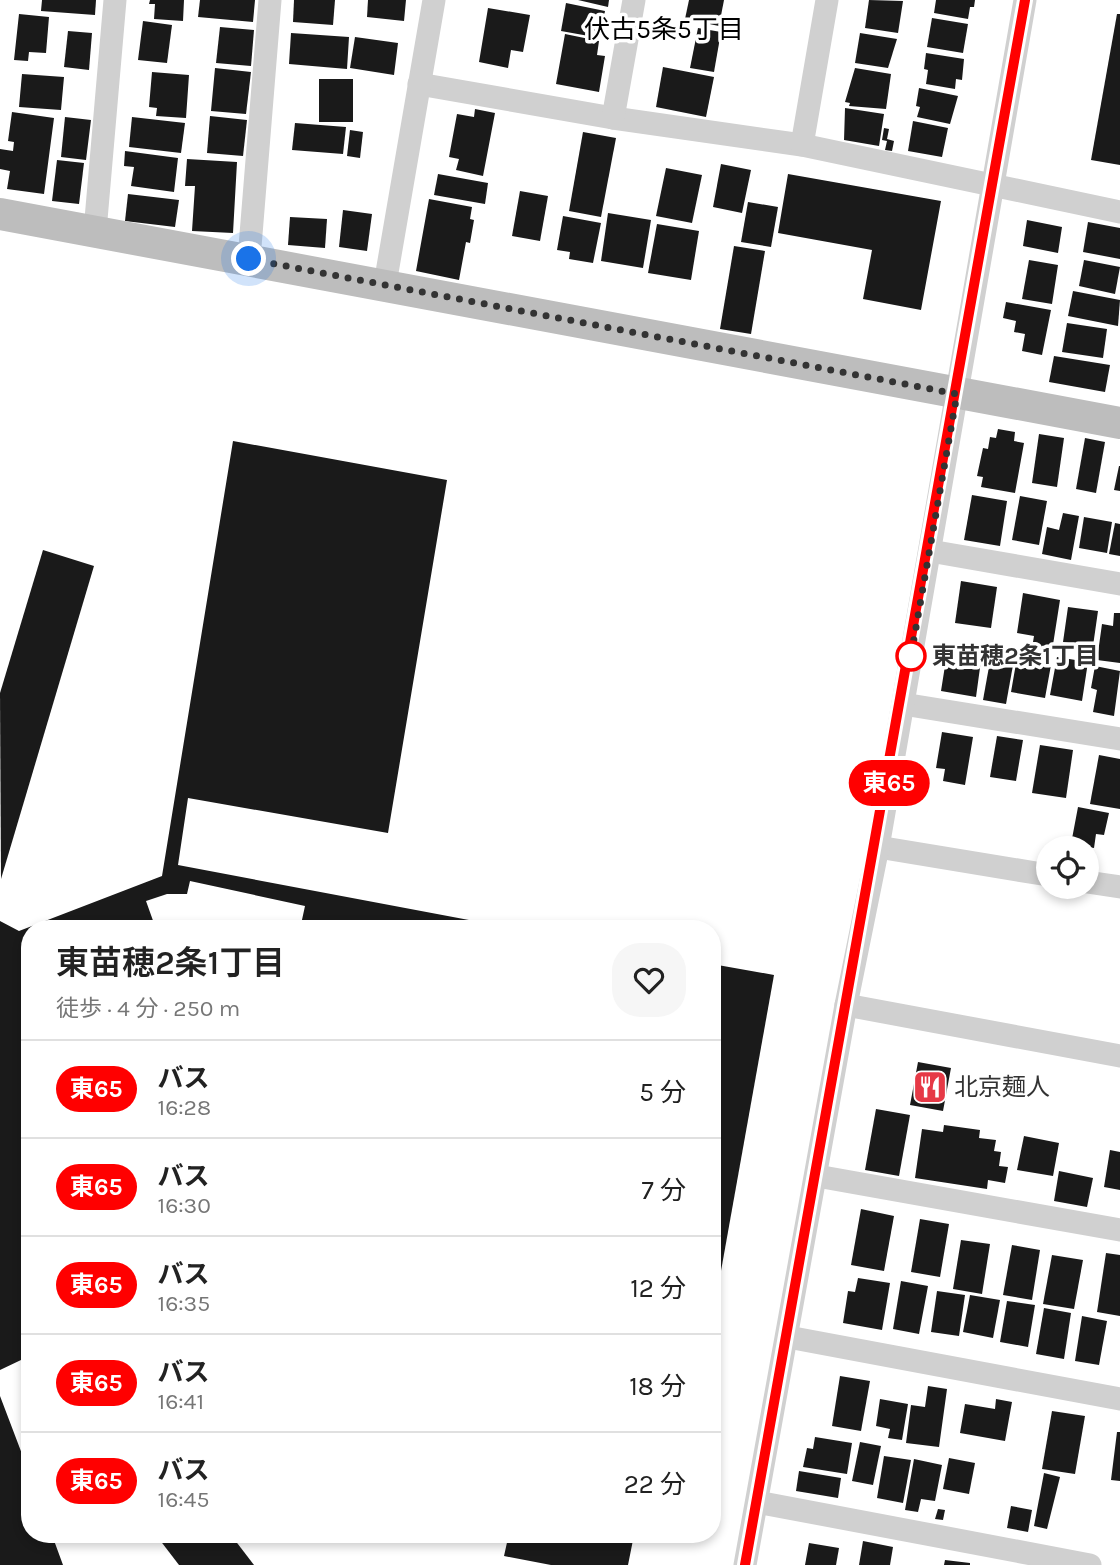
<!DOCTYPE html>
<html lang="ja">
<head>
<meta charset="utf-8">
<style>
  :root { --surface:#fff; --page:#f6f6f6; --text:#222; --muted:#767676; --line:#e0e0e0 }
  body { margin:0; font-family:Karla,"Noto Sans JP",sans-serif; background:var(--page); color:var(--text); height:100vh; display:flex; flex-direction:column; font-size:26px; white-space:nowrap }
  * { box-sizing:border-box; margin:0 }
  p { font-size:23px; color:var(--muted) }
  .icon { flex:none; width:38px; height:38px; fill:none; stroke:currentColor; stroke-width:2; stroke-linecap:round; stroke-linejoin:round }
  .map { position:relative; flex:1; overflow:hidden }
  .side { position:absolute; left:21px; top:920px; width:700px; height:623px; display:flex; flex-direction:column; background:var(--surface); border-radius:28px; box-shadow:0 4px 10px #0003 }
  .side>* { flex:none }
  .badge { padding:0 14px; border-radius:23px; font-size:24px; line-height:46px }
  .fabs { position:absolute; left:1036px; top:836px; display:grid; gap:14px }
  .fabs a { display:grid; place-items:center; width:63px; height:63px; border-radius:50%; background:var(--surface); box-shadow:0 4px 10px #0003; font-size:35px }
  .you { position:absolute; width:35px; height:35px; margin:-18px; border:5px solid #fff; border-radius:50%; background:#1a73e8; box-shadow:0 0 0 10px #1a73e833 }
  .map>.badge { position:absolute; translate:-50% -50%; box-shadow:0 0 0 4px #fff }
  .round { display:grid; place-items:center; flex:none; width:74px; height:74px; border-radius:28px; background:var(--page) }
  .overview { display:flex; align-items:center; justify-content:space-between; height:119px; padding:0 35px }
  h1 { font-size:33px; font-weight:600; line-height:52px }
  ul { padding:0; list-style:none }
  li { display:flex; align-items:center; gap:21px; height:98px; padding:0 35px; border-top:2px solid var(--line) }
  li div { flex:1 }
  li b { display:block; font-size:26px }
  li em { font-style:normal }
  li .badge { min-width:77px; font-weight:700; text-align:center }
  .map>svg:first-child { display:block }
</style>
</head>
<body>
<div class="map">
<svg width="1120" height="1565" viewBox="0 0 1120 1565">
  <rect width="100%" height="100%" fill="#fff"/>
  <g fill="#1a1a1a">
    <path d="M42,0H96L95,15L41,11Z"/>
    <path d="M150,0H184L183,21L154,19L155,4H149Z"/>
    <path d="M200,0H255L253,22L198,17Z"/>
    <path d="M294,0H335L333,25L293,22Z"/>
    <path d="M368,0H406L404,21L367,17Z"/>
    <path d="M578,0H609L608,7Z"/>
    <path d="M689,0H724L719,26L685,19Z"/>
    <path d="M869,0L903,1L898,33L865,28Z"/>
    <path d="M936,0H975L974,7H970L968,19L934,13Z"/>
    <path d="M566,3L605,11L600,38L561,31Z"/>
    <path d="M488,8L530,15L523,52L511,50L508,68L479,62Z"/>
    <path d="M19,14L49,17L46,53L29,52L28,61L14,60Z"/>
    <path d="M1117,14H1120V165L1091,160Z"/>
    <path d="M932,18L968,24L963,53L927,47Z"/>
    <path d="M143,21L172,25L167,63L138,60Z"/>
    <path d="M220,27L254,30L251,66L216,63Z"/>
    <path d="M698,28L721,32L714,72L690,68Z"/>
    <path d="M68,31L92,33L89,70L64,67Z"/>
    <path d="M291,33L349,37L347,69L289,64Z"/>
    <path d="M860,33L897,39L888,68L855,63Z"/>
    <path d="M565,34L599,41L597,55L605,56L599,92L556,84Z"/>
    <path d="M355,37L398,43L394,75L350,68Z"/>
    <path d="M926,53L964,59L962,80L956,79L955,89L926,84L928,70L924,69Z"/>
    <path d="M663,67L714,77L706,117L656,107Z"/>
    <path d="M215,68L251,72L246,114L211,111Z"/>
    <path d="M855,68L891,74L886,109L849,106L850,103L845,102Z"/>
    <path d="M152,72L189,75L186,118L156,116L157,108L149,107Z"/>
    <path d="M22,74L64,77L61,110L19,107Z"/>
    <rect x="319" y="79" width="34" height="43"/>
    <path d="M919,88L958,96L950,124L917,117L920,107L916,106Z"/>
    <path d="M845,108L884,114L879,146L844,140Z"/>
    <path d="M475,109L495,113L483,176L456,170L459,159L449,157L457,114L474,117Z"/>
    <path d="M12,112L54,118L44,194L7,189L10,171L0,169V149L13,151L14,142L8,141Z"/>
    <path d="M210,116L247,120L243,156L207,153Z"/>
    <path d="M65,117L91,120L86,160L61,157Z"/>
    <path d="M132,117L185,123L181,153L129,147Z"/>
    <path d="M913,121L948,128L942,157L908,151Z"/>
    <path d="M295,123L346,127L343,154L292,150Z"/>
    <path d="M884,128L889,129L887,139L894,141L892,151L885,150L887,141L882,140Z"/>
    <path d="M350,130L363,132L360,158L347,156Z"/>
    <path d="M583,132L616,138L601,217L569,211Z"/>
    <path d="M125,151L178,158L174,192L131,186L134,167L124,166Z"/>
    <path d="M187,159L237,162L233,233L192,231L195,186H185Z"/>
    <path d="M57,160L84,163L79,204L52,201Z"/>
    <path d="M721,164L751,170L742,213L713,207Z"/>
    <path d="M666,168L702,175L692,223L656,216Z"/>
    <path d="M438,174L488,183L485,204L434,195Z"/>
    <path d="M788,174L941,201L921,310L863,299L872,250L778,233Z"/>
    <path d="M520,191L548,196L540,241L512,236Z"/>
    <path d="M128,194L179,200L175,227L125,221Z"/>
    <path d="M429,199L472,207L470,219L474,220L470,243L466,242L459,280L416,271Z"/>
    <path d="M748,202L778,207L771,247L741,242Z"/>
    <path d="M343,210L372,214L367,251L339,247Z"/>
    <path d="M608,213L651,220L643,268L601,261Z"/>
    <path d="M563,216L601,223L593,263L569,259L570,252L557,250Z"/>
    <path d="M290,217L327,219L325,248L288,245Z"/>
    <path d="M1027,220L1062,227L1058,253L1023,246Z"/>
    <path d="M1088,222L1120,228V259L1083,252Z"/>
    <path d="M657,224L699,231L691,280L648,273Z"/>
    <path d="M734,246L765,251L751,334L720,329Z"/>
    <path d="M1029,260L1058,265L1052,304L1022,299Z"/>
    <path d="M1084,260L1120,267L1115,294L1079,286Z"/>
    <path d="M1073,291L1120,300L1118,326L1068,316Z"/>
    <path d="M1006,302L1051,310L1042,355L1022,351L1025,334L1014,332L1016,321L1003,318Z"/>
    <path d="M1067,323L1107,329L1103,358L1062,352Z"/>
    <path d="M1054,356L1110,365L1105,392L1049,382Z"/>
    <path d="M998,429L1015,432L1014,441L1024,443L1015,493L981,487L983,477L977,476L983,448L988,449L990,437L996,438Z"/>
    <path d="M1039,434L1064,438L1057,487L1032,483Z"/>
    <path d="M1085,438L1105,442L1096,493L1076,489Z"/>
    <path d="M233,441L447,480L388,833L188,798L178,865L516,929H300L305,906L190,881L187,894H167L146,901L156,929H129L127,926L117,929H30V1370L21,1360L0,1370V921L19,931L162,876Z"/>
    <path d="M1119,466H1120V491L1114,490Z"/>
    <path d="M972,495L1007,501L1000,546L964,540Z"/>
    <path d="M1020,496L1047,501L1039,545L1012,540Z"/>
    <path d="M1063,513L1079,516L1071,560L1042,554L1047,527L1059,530Z"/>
    <path d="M1084,517L1112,522L1107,553L1079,548Z"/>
    <path d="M1115,523L1120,524V556L1109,554Z"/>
    <path d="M43,550L94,566L1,879L0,693Z"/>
    <path d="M961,581L997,587L991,628L955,623Z"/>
    <path d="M1023,593L1060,600L1052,651L1032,648L1034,636L1017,633Z"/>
    <path d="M1068,607L1098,611L1092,653L1079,651L1080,645L1063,642Z"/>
    <path d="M1114,613H1120V663L1097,660L1102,624L1113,626Z"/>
    <path d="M961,650L982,653L976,697L941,691L947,653L960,656Z"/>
    <path d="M992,650L1015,654L1006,704L983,700Z"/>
    <path d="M1018,652L1047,657L1046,664L1051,665L1045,698L1011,692Z"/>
    <path d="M1057,657L1088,662L1082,701L1050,695Z"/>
    <path d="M1095,666L1120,671L1114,716L1093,712L1097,690L1091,688Z"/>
    <path d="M942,732L973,737L965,785L943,781L945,769L936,768Z"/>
    <path d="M997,736L1023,740L1016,781L990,777Z"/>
    <path d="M1040,745L1073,750L1066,798L1032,793Z"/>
    <path d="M1099,755L1120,759V809L1090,804Z"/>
    <path d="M1078,807L1109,813L1104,835L1096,834L1094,848L1071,844Z"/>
    <path d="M712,964L774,975L714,1310H712Z"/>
    <path d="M918,1062L951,1068L943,1111L910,1105Z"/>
    <path d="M876,1109L910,1115L899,1176L865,1170Z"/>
    <path d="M944,1125L980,1130L979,1138L996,1140L994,1151L1001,1152L999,1166L1008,1167L1005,1183L988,1180L987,1189L915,1178L922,1129L943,1132Z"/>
    <path d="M1024,1136L1059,1143L1053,1176L1017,1170Z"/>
    <path d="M1110,1150L1120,1152V1190L1104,1187Z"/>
    <path d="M1059,1171L1093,1178L1087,1207L1054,1201Z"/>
    <path d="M861,1209L894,1216L884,1271L851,1265Z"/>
    <path d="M920,1219L949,1224L940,1277L911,1272Z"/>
    <path d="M961,1240L990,1244L982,1294L953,1289Z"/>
    <path d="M1012,1245L1040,1250L1032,1300L1003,1295Z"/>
    <path d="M1106,1253L1120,1255V1316L1097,1312Z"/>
    <path d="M1052,1255L1083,1260L1074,1309L1043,1304Z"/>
    <path d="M858,1278L890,1283L882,1330L843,1323L848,1291L855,1292Z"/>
    <path d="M901,1281L928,1286L919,1334L893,1329Z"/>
    <path d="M937,1291L965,1295L959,1336L931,1332Z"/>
    <path d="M970,1295L1000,1300L993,1338L963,1332Z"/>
    <path d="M1007,1301L1035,1305L1028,1347L1000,1342Z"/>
    <path d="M1044,1308L1071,1313L1064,1359L1036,1354Z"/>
    <path d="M1082,1316L1107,1321L1099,1365L1075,1361Z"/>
    <path d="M840,1376L870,1381L861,1431L832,1426Z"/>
    <path d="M928,1386L947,1389L939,1447L906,1443L911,1405L925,1407Z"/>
    <path d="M0,1396L30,1475V1535H52L63,1565H0Z"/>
    <path d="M880,1399L908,1404L902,1440L888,1438L890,1429L876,1426Z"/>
    <path d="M996,1399L1012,1402L1005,1441L960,1433L965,1404L995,1409Z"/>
    <path d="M1052,1411L1085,1416L1075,1474L1042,1469Z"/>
    <path d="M1117,1432H1120V1481L1111,1480Z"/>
    <path d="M815,1437L852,1443L847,1474L803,1467L807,1448L813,1449Z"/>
    <path d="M860,1442L881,1446L873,1485L852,1481Z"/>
    <path d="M884,1456L911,1460L903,1503L877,1498Z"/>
    <path d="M949,1458L975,1463L969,1494L943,1489Z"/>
    <path d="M914,1459L942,1465L935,1501L921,1499L918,1512L905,1510Z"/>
    <path d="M799,1471L841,1478L838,1498L796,1491Z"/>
    <path d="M1044,1473L1060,1477L1047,1529L1034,1526Z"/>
    <path d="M1011,1506L1032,1510L1028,1532L1007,1528Z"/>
    <path d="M938,1509L945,1510L943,1520L935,1519Z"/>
    <path d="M156,1535H231L254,1565H179Z"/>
    <path d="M502,1535H634L628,1565H551L504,1556L508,1538Z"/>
    <path d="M863,1541L893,1547L890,1565H859Z"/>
    <path d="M809,1543L839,1548L836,1565H805Z"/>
    <path d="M945,1560L970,1563V1565H944Z"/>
  </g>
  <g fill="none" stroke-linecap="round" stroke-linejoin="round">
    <g stroke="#d0d0d0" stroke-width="23">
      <path d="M419,84L613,118L802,145L1120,212"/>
      <path d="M613,118L634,0"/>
      <path d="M802,145L827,0"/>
      <path d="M95,231L115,0"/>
      <path d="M249,259L270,0"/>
      <path d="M385,284L434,0"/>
      <path d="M930,551L1120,584"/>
      <path d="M903,704L1120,739"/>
      <path d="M878,847L1048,875"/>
      <path d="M1087,882L1120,887"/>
      <path d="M846,1005L1120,1056"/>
      <path d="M817,1176L1120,1230"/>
      <path d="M788,1337L1120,1399"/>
      <path d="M757,1502L1090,1565"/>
      <path d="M745,1565L846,1005L878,847L1025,0"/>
    </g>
    <path stroke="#bdbdbd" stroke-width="32" d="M0,214L1120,423"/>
  </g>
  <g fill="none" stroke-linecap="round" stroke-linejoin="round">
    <g stroke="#fff" stroke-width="16">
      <path id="line" d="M745,1565C843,1044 934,522 1025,0"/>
    </g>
    <use href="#line" stroke="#f00" stroke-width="10"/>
    <path stroke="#333" stroke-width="7" stroke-dasharray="0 12.6" d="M249,259L957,394L911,656"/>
  </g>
  <defs>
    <g id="restaurant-square" transform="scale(1.75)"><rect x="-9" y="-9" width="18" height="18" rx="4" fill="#e63946" stroke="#fff"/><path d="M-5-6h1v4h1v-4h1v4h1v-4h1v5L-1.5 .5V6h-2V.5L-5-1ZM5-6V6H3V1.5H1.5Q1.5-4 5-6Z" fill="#fff"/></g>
  </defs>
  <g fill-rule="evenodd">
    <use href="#restaurant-square" x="930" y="1087"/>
  </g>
  <circle fill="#fff" stroke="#f00" stroke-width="3.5" cx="911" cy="656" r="14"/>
  <g text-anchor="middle" stroke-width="7" stroke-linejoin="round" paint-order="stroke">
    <g font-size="24" font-weight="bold" fill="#333" stroke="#fff" text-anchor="start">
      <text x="932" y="664">東苗穂2条1丁目</text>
    </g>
    <g font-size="24" fill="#333" stroke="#fff" text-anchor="start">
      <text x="954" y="1095">北京麺人</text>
    </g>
    <g font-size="26" fill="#000" stroke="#fff">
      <text x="664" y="38">伏古5条5丁目</text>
    </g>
  </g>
</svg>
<div class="fabs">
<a><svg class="icon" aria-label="locate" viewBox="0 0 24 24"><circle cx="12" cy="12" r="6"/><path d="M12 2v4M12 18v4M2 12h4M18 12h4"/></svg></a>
</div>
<div class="you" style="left:249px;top:259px"></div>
<b class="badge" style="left:889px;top:783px;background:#f00;color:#fff">東65</b>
<section class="side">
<div class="overview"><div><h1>東苗穂2条1丁目</h1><p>徒歩 · 4 分 · 250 m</p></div><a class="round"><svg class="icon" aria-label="heart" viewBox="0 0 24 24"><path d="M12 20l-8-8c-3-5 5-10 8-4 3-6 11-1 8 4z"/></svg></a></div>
<ul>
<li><span class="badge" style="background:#f00;color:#fff">東65</span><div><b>バス</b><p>16:28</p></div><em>5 分</em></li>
<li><span class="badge" style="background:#f00;color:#fff">東65</span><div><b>バス</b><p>16:30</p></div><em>7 分</em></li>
<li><span class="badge" style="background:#f00;color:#fff">東65</span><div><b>バス</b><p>16:35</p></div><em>12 分</em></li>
<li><span class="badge" style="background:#f00;color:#fff">東65</span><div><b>バス</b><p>16:41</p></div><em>18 分</em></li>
<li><span class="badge" style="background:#f00;color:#fff">東65</span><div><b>バス</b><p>16:45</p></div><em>22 分</em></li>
</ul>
</section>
</div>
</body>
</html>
